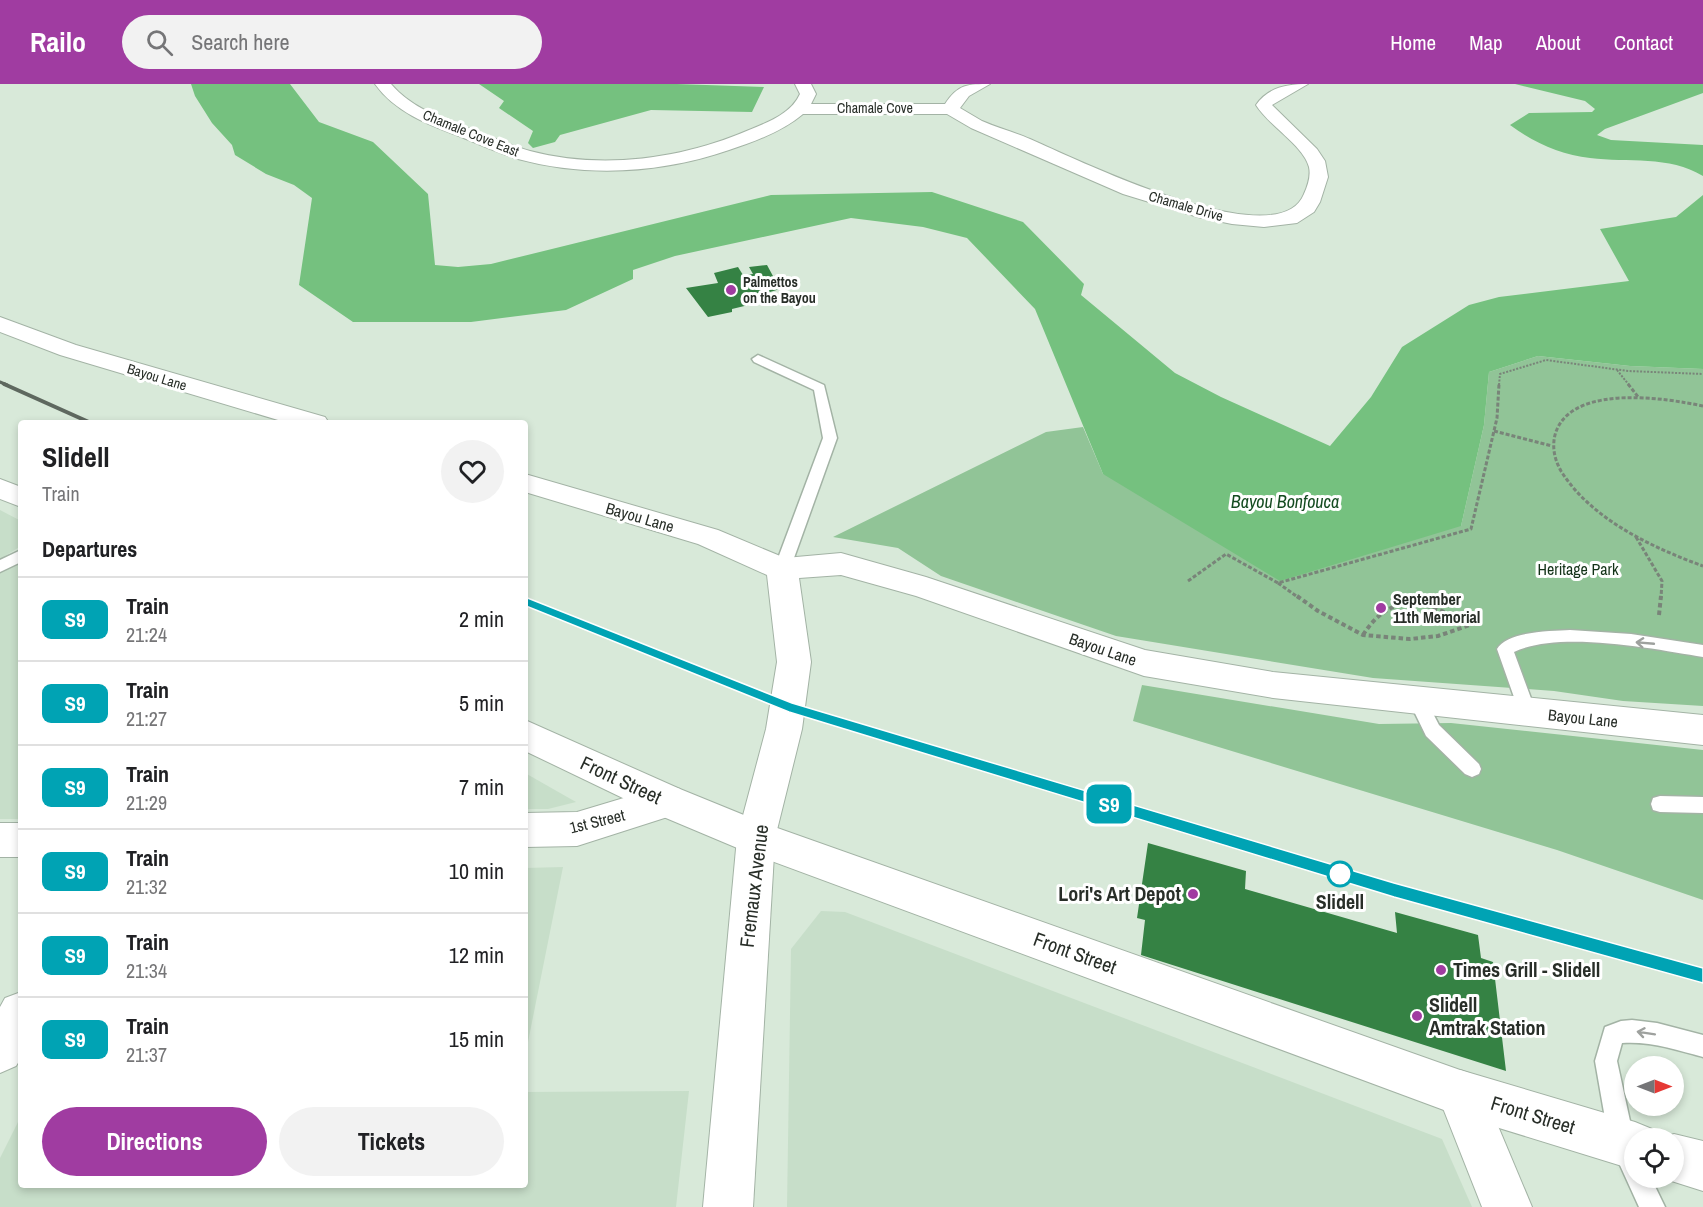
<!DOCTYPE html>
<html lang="en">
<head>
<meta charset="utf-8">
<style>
  :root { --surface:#fff; --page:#f2f2f2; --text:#202124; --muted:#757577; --line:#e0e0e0; --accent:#a03ca1 }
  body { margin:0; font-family:"Archivo Narrow",sans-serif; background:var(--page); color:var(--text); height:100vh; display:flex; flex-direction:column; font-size:22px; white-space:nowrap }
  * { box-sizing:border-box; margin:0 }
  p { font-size:20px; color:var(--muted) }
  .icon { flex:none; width:33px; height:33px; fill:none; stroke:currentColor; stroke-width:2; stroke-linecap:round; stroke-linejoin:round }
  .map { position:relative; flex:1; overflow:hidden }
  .panel { position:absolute; left:18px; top:336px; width:510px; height:768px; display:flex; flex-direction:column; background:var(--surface); border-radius:6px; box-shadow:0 3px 9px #0003 }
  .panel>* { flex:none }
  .badge { padding:0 12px; border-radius:9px; font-size:21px; line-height:39px }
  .needle { width:39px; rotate:90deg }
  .buttons { position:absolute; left:1624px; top:972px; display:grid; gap:12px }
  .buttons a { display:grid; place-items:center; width:60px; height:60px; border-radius:50%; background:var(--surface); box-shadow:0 3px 9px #0003; font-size:30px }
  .map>.badge { position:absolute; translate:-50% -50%; box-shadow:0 0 0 3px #fff }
  h2 { padding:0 24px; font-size:22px; line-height:54px }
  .round { display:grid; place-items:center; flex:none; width:63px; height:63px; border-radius:32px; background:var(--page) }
  .headline { display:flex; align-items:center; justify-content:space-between; height:102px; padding:0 24px }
  h1 { font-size:28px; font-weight:700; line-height:45px }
  .primary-button { display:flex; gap:12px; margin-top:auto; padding:12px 24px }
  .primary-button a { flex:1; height:69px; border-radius:36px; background:var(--accent); color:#fff; font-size:24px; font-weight:700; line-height:69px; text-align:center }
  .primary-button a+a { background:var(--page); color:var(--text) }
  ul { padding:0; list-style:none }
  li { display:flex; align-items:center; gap:18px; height:84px; padding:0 24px; border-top:2px solid var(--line) }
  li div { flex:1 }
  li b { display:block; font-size:22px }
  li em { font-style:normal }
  li .badge { min-width:66px; font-weight:700; text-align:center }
  header { display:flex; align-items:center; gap:36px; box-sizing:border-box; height:84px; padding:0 30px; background:var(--accent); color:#fff }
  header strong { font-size:28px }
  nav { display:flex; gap:33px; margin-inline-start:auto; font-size:21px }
  .search { width:420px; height:54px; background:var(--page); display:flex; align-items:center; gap:15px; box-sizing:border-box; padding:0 21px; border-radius:33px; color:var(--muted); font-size:22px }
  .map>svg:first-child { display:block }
</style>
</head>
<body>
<header>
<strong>Railo</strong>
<div class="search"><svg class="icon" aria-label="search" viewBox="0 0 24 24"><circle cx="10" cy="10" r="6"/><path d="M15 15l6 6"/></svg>Search here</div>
<nav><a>Home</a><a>Map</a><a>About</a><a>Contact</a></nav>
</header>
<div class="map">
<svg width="1703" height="1123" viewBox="0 0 1703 1123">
  <rect width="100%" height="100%" fill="#d8e9d9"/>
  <g fill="#c7dec9">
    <path d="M0,426L21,437V462L0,475Z"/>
    <path d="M21,477V735H0V489Z"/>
    <path d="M525,689L576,718L548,725H525Z"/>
    <path d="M563,783L525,973V784Z"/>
    <path d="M821,827L845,828L1442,1055L1472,1123H787L791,865Z"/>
    <path d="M689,1007L676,1123H0V1074L21,1032V1101H525V1008Z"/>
  </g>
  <g fill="#91c497">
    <path d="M1538,272L1630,282L1703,285V622L1623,617L1554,607L1373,594L1116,552L941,492L898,464L833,453L1046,348L1083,343L1103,390L1461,442L1484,341L1489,288Z"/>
    <path d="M1142,601L1379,640L1451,639L1703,666V816L1557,766L1133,637Z"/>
  </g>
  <g fill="#75c17f">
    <path d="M191,0H290L319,38L373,58L428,110L435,181L458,183L491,180L771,111L932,108L1023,138L1084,200L1081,211L1175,289L1221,313L1330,362L1371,313L1402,263L1469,221L1499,213L1629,197L1600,145L1676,133L1703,111V285L1630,282L1538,272L1489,288L1484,341L1461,442L1280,497L1103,390L1035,225L967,154L923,143L851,134L675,172L633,186V195L566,226L471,238H353L299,201L312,114L294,101L266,90L235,71L232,61L212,39L195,12Z"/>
    <path d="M479,0H677L764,3L752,28L651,26L560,51L555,58L533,64L528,59L533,47L499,24L504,17Z"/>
    <path d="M1515,0H1703V9L1605,45L1597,51L1611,56L1703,61V92C1669,71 1628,79 1590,74C1561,71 1533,58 1510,41L1529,29L1592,28L1595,25L1585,17Z"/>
  </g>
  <g fill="#358244">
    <path d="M767,181L780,205L770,208L773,215L732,225V228L708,233L686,204L718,199L714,189L738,183L743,191L753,190L749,183Z"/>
    <path d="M1148,759L1246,787L1245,805L1397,849L1395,828L1478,851L1481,874L1493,878L1506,987L1141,871L1145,836L1137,834Z"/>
  </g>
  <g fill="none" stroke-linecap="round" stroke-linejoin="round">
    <g stroke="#a3b3a5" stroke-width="3">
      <g id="lane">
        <path d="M758,271L824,301L837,354L790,485L787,489H777L774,485L823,354L814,306L754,278L752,275Z"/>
        <path d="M21,466V478L0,488V476Z"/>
        <path d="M1570,546L1631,550L1703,561V573C1654,565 1559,546 1514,568L1536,628L1533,633L1527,635L1521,633L1497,565C1507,547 1552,547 1570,546Z"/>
        <path d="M1418,610L1424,612L1439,641L1479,680L1481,685L1479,690L1472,693L1465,690L1426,652L1409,617L1412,612Z"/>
        <path d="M1660,712L1703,713V729L1660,728L1653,726L1651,720L1653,714Z"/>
        <path d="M1632,936L1657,939L1703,951V973C1677,966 1650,957 1622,959L1617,977L1635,1060V1094H1651L1665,1123H1639L1609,1057L1595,977L1605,943L1621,937Z"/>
      </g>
    </g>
    <g stroke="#a3b3a5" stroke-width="2">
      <g id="street">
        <path d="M375,0H391C411,24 442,34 470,45C490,52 509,61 530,67C602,86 682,75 749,46C768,38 791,30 800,10L795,0H811L816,10L811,20H945C958,0 968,0 990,0L969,12L960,24L982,37C998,44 1014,48 1030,55C1074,74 1278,175 1304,110C1308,101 1311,92 1309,83C1303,61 1269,42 1256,21C1268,3 1288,0 1308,0L1272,21L1317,65L1325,77L1328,93L1320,118L1314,128L1297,139L1264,143L1232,140L1198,133L1123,110L971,44L947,30H803C783,47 754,58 729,66C662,89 588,94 518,75C498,69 478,60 459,52C427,40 395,28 375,0Z"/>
        <path d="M0,233L76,261L325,333L329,339H288L60,271L0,248Z"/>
        <path d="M525,390L718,446L785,474L841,469L926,493L1145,566L1273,588L1703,631V661L1273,614L1144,592L916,512L841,491L799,494L811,578L802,645L775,754L770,766L756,771L742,766L737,754L766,645L777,578L767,491L698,460L525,408Z"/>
        <path d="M667,701L680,705L686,717L680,729L577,762L525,763V729L577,728Z"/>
        <rect x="0" y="739" width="21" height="34"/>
        <path d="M21,908V974L16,982L0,989V923L5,914Z"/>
        <path d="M1460,986L1477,992L1532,1123H1482L1437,1009L1443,992Z"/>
      </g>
    </g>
    <g stroke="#a3b3a5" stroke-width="2">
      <path id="secondary" d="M756,737L770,742L775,754L753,1123H703L737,754L742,742Z"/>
    </g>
    <g stroke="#a3b3a5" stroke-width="2">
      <g id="primary">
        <path d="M0,395L21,403V423L0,415Z"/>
        <path d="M525,636L680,705L766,740L1460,986L1635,1038L1652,1045L1656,1054H1635V1086L1460,1032L742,766L654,729L525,667Z"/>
        <path d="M1674,1050L1703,1057V1107L1662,1094H1674V1054H1662Z"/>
      </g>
    </g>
    <g stroke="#798479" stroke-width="2" stroke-dasharray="2 1.5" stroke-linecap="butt">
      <path d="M1617,286L1629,301"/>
      <path d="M1499,301L1500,290L1546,276L1628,287L1703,290"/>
    </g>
    <g stroke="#798479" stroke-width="3" stroke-dasharray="4 2" stroke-linecap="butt">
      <path d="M1628,300L1639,314"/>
      <path d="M1703,322C1665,314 1580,301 1558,343C1551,357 1553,373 1561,387C1591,435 1651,463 1703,482"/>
      <path d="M1494,347L1552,362"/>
      <path d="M1636,453L1662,497L1661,514"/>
      <path d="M1188,497L1226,470L1278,499L1471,445L1497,334L1499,300"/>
      <path d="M1278,499L1299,514"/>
    </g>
    <g stroke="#798479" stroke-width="4" stroke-dasharray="4.5 3" stroke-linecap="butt">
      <path d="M1297,512L1318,527L1363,551L1410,555L1438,552L1470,541"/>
      <path d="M1659,531L1661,512"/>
      <path d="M1363,551C1393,504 1429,518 1469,541"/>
    </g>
    <use href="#lane" fill="#fff" fill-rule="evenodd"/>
    <use href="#street" fill="#fff" fill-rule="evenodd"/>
    <use href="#secondary" fill="#fff" fill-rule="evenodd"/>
    <use href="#primary" fill="#fff" fill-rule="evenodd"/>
    <path stroke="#5e685f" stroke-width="3" d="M0,298L7,301"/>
    <path stroke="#5e685f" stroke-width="4" d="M4,300L91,339"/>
    <path stroke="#5e685f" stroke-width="4.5" d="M525,517L789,623L1317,783"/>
    <path stroke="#5e685f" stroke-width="6" d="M1313,781L1703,891"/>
  </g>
  <defs><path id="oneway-shaft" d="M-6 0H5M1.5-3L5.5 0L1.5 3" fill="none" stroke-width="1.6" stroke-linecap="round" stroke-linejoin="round" transform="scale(1.5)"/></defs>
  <g stroke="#9ea19e">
    <use href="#oneway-shaft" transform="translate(1645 559) rotate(-175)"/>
    <use href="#oneway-shaft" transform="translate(1646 949) rotate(-171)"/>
  </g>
  <path fill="#00a3b4" stroke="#fff" stroke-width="1.5" d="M525,513L792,619L1394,799L1703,884V899L1394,813L789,628L521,520V514Z"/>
  <g fill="#a03ca1" stroke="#fff" stroke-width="2">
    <circle cx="731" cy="206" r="6"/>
    <circle cx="1381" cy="524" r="6"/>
    <circle cx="1193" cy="810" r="6"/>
    <circle cx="1441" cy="886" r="6"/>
    <circle cx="1417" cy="932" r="6"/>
  </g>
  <circle fill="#fff" stroke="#00a3b4" stroke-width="3" cx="1340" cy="790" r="12"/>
  <g text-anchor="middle" stroke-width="6" stroke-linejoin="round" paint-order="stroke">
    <g font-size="14" fill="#282e28" stroke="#fff">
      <text x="875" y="29">Chamale Cove</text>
      <text transform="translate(471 49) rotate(22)" y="5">Chamale Cove East</text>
      <text transform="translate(1186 122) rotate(16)" y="5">Chamale Drive</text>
      <text transform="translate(157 293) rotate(17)" y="5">Bayou Lane</text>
    </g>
    <g font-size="14" font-weight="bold" fill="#282e28" stroke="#fff" text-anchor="start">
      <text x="743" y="203">Palmettos<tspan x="743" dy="16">on the Bayou</tspan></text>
    </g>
    <g font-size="16" fill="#282e28" stroke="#fff">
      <text transform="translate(640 433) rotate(16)" y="6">Bayou Lane</text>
      <text transform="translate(1103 565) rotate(19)" y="6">Bayou Lane</text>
      <text transform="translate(1583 634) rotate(6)" y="6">Bayou Lane</text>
      <text transform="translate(597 737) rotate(-14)" y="6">1st Street</text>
    </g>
    <g font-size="16" fill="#133218" stroke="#fff">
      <text x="1578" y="491">Heritage Park</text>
    </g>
    <g font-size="16" font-weight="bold" fill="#282e28" stroke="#fff" text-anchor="start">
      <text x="1393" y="521">September<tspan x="1393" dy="18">11th Memorial</tspan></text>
    </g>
    <g font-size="18" font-style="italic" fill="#144b20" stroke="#fff">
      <text x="1285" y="424">Bayou Bonfouca</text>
    </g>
    <g font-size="20" fill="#282e28" stroke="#fff">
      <text transform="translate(621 696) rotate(25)" y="7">Front Street</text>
      <text transform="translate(754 802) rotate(-83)" y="7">Fremaux Avenue</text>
      <text transform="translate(1075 869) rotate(20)" y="7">Front Street</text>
      <text transform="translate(1533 1031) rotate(17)" y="7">Front Street</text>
    </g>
    <g font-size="20" font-weight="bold" fill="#282e28" stroke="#fff" text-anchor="start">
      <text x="1181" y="817" text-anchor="end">Lori's Art Depot</text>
      <text x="1453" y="893">Times Grill - Slidell</text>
      <text x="1429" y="928">Slidell<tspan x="1429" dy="23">Amtrak Station</tspan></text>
    </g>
    <g font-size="20" font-weight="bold" fill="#282e28" stroke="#fff">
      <text x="1340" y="825">Slidell</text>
    </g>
  </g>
</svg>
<div class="buttons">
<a><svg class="needle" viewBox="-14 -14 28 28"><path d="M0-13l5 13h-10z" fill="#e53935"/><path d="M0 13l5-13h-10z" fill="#757577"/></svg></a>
<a><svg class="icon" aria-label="locate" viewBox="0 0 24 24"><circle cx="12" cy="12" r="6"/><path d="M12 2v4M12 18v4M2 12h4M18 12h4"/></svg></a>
</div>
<b class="badge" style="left:1109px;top:720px;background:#00a3b4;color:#fff">S9</b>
<section class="panel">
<div class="headline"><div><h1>Slidell</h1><p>Train</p></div><a class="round"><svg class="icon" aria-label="heart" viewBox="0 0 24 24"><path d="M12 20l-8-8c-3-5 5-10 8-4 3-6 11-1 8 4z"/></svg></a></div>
<h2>Departures</h2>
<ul>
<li><span class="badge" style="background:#00a3b4;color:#fff">S9</span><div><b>Train</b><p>21:24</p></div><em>2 min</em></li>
<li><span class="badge" style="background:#00a3b4;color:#fff">S9</span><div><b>Train</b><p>21:27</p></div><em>5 min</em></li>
<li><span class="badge" style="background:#00a3b4;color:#fff">S9</span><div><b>Train</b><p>21:29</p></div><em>7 min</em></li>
<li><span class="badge" style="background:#00a3b4;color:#fff">S9</span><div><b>Train</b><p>21:32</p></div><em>10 min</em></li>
<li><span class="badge" style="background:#00a3b4;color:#fff">S9</span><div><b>Train</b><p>21:34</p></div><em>12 min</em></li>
<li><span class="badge" style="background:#00a3b4;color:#fff">S9</span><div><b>Train</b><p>21:37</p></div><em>15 min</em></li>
</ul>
<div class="primary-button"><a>Directions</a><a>Tickets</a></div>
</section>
</div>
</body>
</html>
